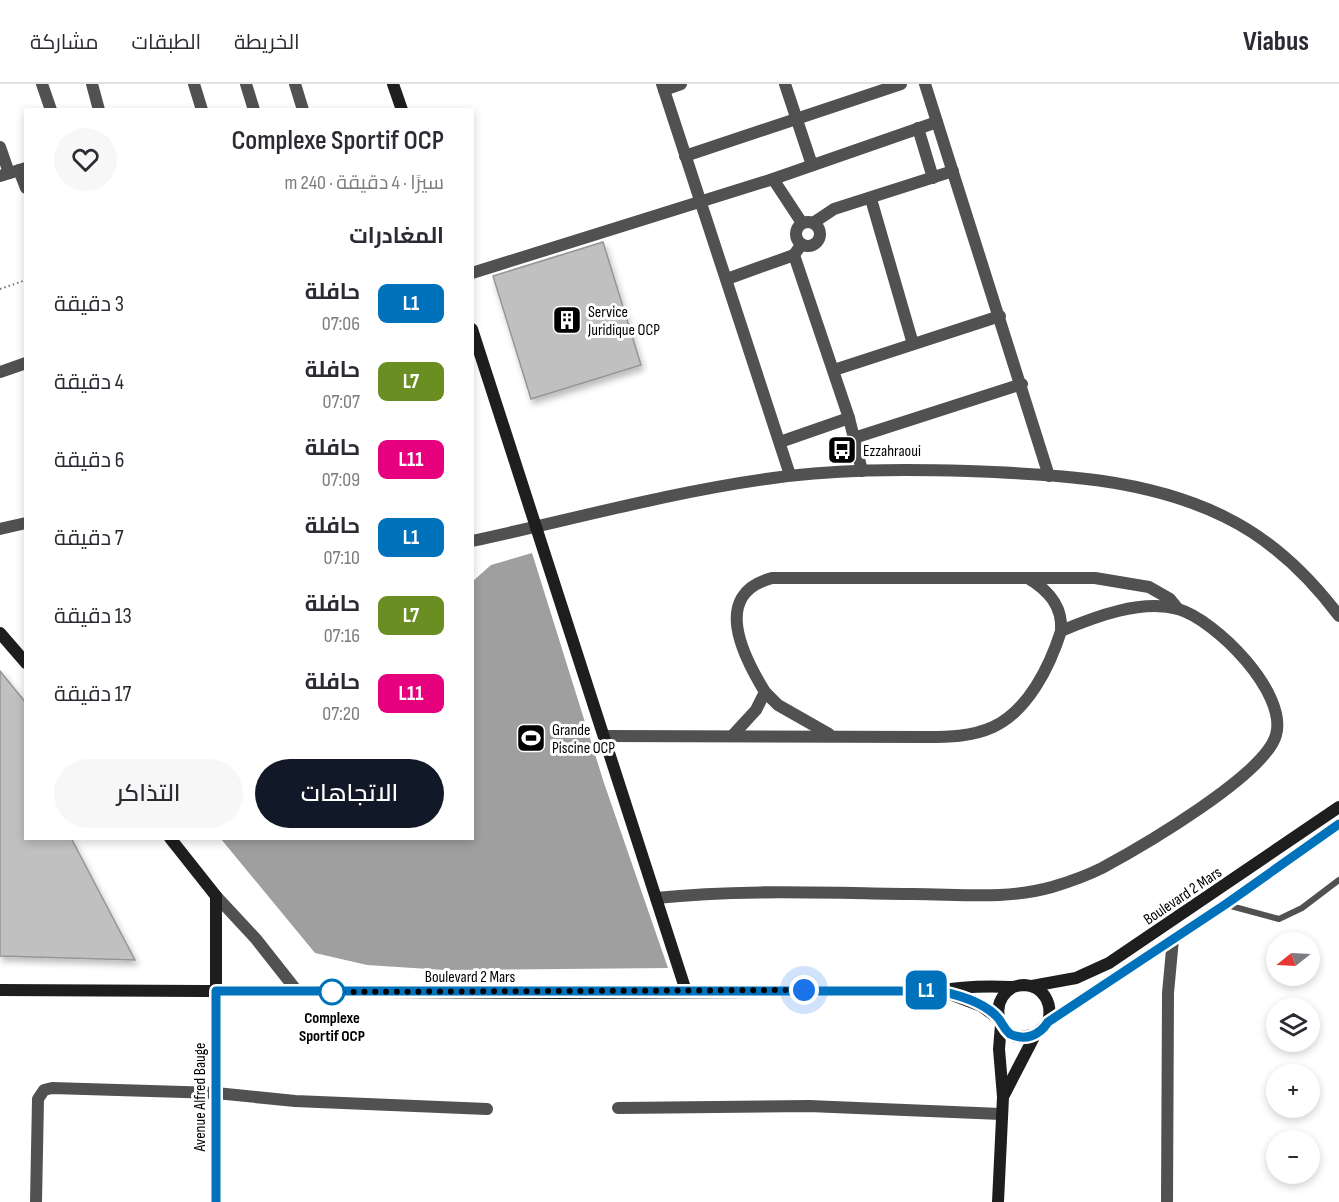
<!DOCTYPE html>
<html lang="ar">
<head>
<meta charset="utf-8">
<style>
  :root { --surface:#fff; --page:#f7f7f7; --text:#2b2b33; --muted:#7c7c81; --line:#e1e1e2; --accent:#111827 }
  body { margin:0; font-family:"Sofia Sans Condensed",Cairo,sans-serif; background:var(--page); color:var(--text); direction:rtl; height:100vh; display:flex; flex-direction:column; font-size:22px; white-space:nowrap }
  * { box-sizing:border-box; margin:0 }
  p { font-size:20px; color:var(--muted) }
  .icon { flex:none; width:33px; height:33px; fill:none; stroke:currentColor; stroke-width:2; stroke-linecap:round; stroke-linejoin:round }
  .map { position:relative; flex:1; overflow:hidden; direction:ltr }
  .side { position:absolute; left:24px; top:24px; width:450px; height:732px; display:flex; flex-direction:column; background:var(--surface); border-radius:0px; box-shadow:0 3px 9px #0003; direction:rtl }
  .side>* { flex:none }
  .badge { padding:0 12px; border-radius:9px; font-size:21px; line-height:39px }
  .needle { width:39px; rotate:252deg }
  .fabs { position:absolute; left:1266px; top:848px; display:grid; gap:12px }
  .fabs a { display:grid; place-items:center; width:54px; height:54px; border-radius:50%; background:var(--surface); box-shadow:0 3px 9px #0003; font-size:30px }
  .you { position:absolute; width:30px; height:30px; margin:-15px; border:4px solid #fff; border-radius:50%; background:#1a73e8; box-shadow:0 0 0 9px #1a73e833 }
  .map>.badge { position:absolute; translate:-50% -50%; box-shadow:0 0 0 3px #fff }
  h2 { padding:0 30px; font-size:22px; line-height:54px }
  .round { display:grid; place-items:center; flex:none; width:63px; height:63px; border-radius:32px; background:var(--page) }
  .head { display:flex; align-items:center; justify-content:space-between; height:102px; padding:0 30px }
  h1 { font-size:28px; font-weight:600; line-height:45px }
  .cta { display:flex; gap:12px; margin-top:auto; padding:12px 30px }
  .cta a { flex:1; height:69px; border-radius:36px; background:var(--accent); color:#fff; font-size:24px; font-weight:600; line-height:69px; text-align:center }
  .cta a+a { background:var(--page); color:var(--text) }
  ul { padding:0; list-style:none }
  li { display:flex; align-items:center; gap:18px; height:78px; padding:0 30px }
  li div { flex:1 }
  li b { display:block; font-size:22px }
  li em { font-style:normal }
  li .badge { min-width:66px; font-weight:700; text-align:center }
  header { display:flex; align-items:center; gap:36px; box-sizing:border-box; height:84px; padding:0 30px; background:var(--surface); border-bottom:2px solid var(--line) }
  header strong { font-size:28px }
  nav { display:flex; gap:33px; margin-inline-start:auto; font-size:21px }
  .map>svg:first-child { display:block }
</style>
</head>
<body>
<header>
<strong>Viabus</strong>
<nav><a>الخريطة</a><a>الطبقات</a><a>مشاركة</a></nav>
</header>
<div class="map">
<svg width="1339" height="1118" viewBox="0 0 1339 1118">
  <defs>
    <filter id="shadow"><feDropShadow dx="2.5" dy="4.5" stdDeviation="3" flood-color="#0004"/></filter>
  </defs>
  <rect width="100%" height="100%" fill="#fff"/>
  <path fill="#9f9f9f" d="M532,469L604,699L668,884L444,886L367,881L315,869L221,755L472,754L473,497L491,481Z"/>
  <g fill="#c0c0c0" stroke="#959595" stroke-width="1.5" filter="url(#shadow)">
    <path d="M603,158L641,281L531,315L493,192Z"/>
    <path d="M0,587L26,619V754H71L135,876L0,872Z"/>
  </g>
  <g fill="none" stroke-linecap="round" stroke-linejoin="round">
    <path stroke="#737373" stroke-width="2" stroke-dasharray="1.5 3" stroke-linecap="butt" d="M0,205L26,196"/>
    <path stroke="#515151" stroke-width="6" d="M1227,821L1279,835L1302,824L1339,796"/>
    <g stroke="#515151" stroke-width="12">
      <path d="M42,0L51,26"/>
      <path d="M92,0L99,26"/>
      <path d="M194,0L202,26"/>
      <path d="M246,0L254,26"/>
      <path d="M295,0L303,26"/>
      <path d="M662,0L790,391"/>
      <path d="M785,0L812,81"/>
      <path d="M925,0L1049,392"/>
      <path d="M664,6L681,0"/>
      <path d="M918,44L933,94"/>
      <path d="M0,63L9,89"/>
      <path d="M685,72L901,0"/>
      <path d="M19,86L26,104"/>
      <path d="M0,92L26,84"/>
      <path d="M773,95L802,139"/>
      <path d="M871,115L913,260"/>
      <circle cx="808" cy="150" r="12"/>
      <path d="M813,139L834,125L953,87"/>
      <path d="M801,161L794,171L849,334L862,387"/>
      <path d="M472,189L773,95L937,38"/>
      <path d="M727,195L794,171"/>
      <path d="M834,286L1000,232"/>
      <path d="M0,288L26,279"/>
      <path d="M854,354L1022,300"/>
      <path d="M780,358L849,334"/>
      <path d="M0,445L26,439"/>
      <path d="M472,457C570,436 667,409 766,395C832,385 901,385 968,387C1053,390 1147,394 1225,433C1270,455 1309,492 1339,532"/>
      <path d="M1028,494C1048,506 1063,522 1061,547"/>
      <path d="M765,608L778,621L829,650"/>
      <path d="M604,652L925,653C948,653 971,653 993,643C1028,627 1050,582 1061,547C1094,533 1141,515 1178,525C1216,536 1288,609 1276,651C1265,691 1141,763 1102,784C1086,792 1069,798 1052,803C1006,816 959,810 913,810C828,809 741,805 656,814"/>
      <path d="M732,652L756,626L765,608C743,572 711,510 772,494H1095L1149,503L1170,515L1178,525"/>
      <path d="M216,812L256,855L297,907"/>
      <path d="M618,1024L809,1022L1001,1030"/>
      <path d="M36,1118L38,1015L44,1006L52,1004L216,1009L295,1017L487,1025"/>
      <path d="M1167,1118L1168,909L1173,855"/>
    </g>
    <g stroke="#1e1e1e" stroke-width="12">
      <path d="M393,0L402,26"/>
      <path d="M472,245L686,907"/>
      <path d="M0,549L26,579"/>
      <path d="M170,754L216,812V1118"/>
      <path d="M1032,902L1076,894L1109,879L1339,723"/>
      <path d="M0,906L559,909L939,907C964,902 985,902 1010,903C1015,903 1019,901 1024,901C1044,902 1053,920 1048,938L1035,951L1016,953C994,942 992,916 1013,903"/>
      <path d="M944,908L981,922L999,935"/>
      <path d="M1048,938L1226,820L1339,740"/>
      <path d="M1004,1011L1035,951"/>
      <path d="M998,1118L1003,1013L999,965L1001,941"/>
    </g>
  </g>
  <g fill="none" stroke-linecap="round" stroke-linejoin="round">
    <g stroke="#fff" stroke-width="14">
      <path id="line" d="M216,1118V907H939C959,911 985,918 999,935C1003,941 1004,945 1010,950C1025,957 1039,952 1048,938L1226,820L1339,740"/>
    </g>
    <use href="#line" stroke="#0072bc" stroke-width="9"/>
    <path stroke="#000" stroke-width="6" stroke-dasharray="0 10.8" d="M332,908L804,906"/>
  </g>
  <defs>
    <g id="building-square" transform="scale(1.5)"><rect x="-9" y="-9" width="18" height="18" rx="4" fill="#000" stroke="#fff"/><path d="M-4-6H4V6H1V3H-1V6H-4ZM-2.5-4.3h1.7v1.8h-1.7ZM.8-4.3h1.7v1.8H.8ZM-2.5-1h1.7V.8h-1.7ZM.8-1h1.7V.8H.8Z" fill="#fff"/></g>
    <g id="bus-square" transform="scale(1.5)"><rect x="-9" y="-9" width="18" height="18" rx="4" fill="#000" stroke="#fff"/><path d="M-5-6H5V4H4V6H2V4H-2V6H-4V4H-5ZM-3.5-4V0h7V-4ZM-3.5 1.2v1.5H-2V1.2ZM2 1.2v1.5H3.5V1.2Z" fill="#fff"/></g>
    <g id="stadium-square" transform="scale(1.5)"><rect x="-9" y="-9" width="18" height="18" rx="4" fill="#000" stroke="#fff"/><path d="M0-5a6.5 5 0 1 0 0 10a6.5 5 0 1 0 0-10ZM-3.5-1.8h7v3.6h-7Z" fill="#fff"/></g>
  </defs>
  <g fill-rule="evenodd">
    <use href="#building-square" x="567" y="236"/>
    <use href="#bus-square" x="842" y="366"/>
    <use href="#stadium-square" x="531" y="654"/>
  </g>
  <circle fill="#fff" stroke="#0072bc" stroke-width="3" cx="332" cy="908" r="12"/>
  <g text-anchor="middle" stroke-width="6" stroke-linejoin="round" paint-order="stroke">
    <g font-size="16" fill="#000" stroke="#fff" text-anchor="start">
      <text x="588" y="233">Service<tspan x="588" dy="18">Juridique OCP</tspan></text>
      <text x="863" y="372">Ezzahraoui</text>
      <text x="552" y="651">Grande<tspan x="552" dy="18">Piscine OCP</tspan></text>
    </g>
    <g font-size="16" fill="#000" stroke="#fff">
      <text transform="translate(1182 811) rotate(-34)" y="6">Boulevard 2 Mars</text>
      <text x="470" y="898">Boulevard 2 Mars</text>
      <text transform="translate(199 1013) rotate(-90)" y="6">Avenue Alfred Bauge</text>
    </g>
    <g font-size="16" font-weight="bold" fill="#000" stroke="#fff">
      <text x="332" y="939">Complexe<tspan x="332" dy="18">Sportif OCP</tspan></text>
    </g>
  </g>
</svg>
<div class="fabs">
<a><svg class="needle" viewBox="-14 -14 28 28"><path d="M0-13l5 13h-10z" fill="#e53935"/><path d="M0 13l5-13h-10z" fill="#7c7c81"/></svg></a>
<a><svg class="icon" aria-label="layers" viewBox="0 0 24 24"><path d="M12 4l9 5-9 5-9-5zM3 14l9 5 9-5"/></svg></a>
<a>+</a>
<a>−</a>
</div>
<div class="you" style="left:804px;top:906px"></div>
<b class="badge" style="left:926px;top:906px;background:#0072bc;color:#fff">L1</b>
<section class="side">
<div class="head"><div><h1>Complexe Sportif OCP</h1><p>سيرًا · 4 دقيقة · 240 m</p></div><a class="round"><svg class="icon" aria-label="heart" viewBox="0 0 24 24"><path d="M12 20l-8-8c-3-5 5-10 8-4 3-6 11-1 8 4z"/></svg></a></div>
<h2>المغادرات</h2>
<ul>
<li><span class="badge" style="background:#0072bc;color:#fff">L1</span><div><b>حافلة</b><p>07:06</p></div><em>3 دقيقة</em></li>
<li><span class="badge" style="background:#6b8e23;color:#fff">L7</span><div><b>حافلة</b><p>07:07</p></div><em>4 دقيقة</em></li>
<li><span class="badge" style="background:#e6007e;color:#fff">L11</span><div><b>حافلة</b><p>07:09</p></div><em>6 دقيقة</em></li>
<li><span class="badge" style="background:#0072bc;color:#fff">L1</span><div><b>حافلة</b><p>07:10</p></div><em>7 دقيقة</em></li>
<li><span class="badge" style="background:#6b8e23;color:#fff">L7</span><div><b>حافلة</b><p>07:16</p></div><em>13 دقيقة</em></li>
<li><span class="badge" style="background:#e6007e;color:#fff">L11</span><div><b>حافلة</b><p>07:20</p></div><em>17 دقيقة</em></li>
</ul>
<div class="cta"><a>الاتجاهات</a><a>التذاكر</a></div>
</section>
</div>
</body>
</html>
